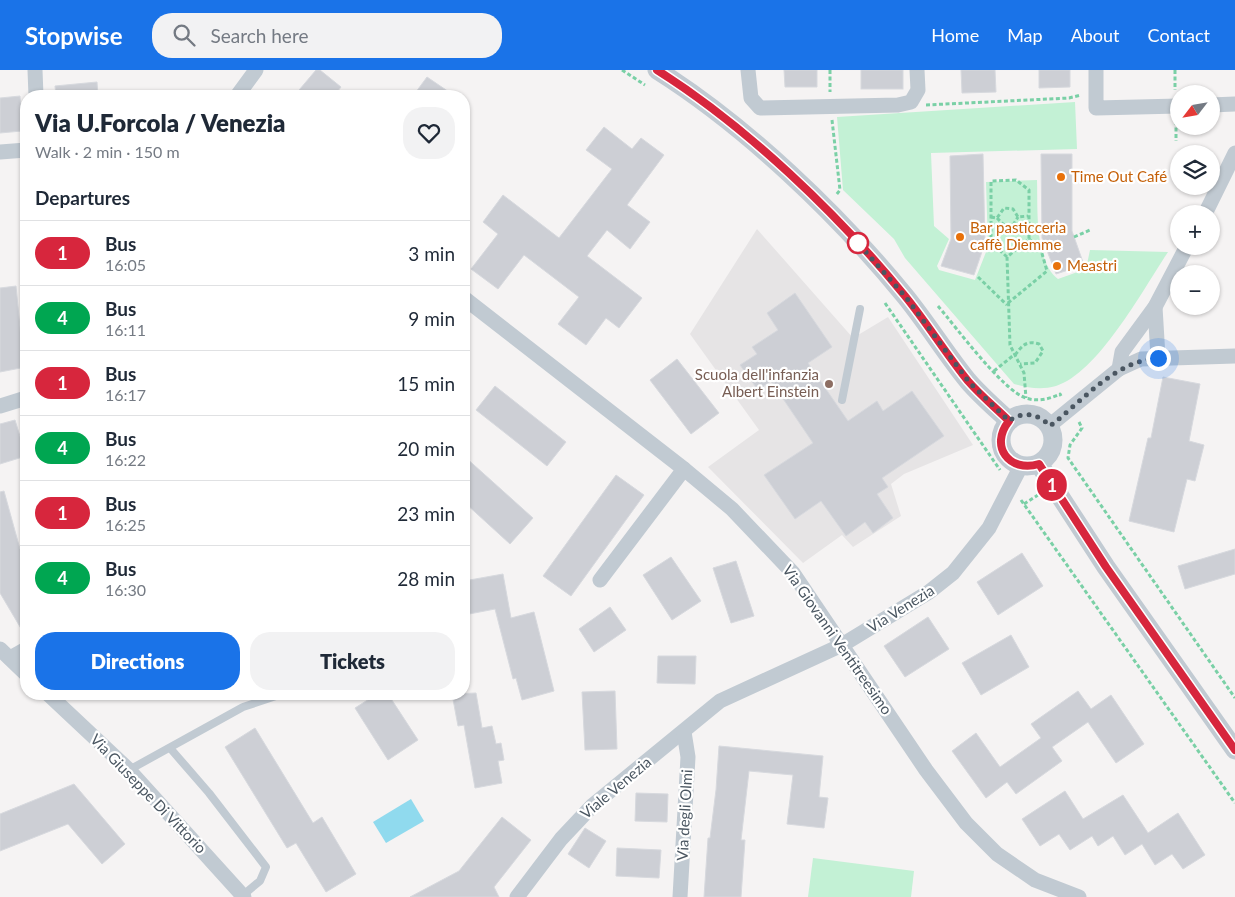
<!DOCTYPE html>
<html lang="en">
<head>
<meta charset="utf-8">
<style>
  :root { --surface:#fff; --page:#f2f2f3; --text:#1f2937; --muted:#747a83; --line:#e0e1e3; --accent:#1a73e8 }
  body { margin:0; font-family:Lato,sans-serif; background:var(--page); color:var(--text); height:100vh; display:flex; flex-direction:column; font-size:19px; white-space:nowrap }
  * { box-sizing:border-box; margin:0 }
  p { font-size:16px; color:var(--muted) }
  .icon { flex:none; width:28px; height:28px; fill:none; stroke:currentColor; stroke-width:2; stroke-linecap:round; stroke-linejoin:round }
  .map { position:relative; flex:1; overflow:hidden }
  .panel { position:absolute; left:20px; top:20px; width:450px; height:610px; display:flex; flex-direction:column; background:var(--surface); border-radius:20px; box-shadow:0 1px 4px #0004 }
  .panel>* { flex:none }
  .badge { padding:0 10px; border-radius:16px; font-size:18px; line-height:32px }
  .needle { width:32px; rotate:239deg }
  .tools { position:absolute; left:1170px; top:15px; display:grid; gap:10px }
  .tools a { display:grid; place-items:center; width:50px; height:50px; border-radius:50%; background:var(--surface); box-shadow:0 1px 4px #0004; font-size:25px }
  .you { position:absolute; width:25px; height:25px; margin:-12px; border:4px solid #fff; border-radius:50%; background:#1a73e8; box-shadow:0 0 0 8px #1a73e833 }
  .map>.badge { position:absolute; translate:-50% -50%; box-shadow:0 0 0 2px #fff }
  h2 { padding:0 15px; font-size:19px; line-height:45px }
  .round { display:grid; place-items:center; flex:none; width:52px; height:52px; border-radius:20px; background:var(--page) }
  .head { display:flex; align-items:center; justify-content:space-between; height:85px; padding:0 15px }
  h1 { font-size:24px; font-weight:800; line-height:38px }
  .cta { display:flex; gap:10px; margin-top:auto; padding:10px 15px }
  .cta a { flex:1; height:58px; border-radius:20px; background:var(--accent); color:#fff; font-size:20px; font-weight:800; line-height:58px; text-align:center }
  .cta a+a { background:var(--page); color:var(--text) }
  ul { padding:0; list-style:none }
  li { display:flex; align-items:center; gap:15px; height:65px; padding:0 15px; border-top:1px solid var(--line) }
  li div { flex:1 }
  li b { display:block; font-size:19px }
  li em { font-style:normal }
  li .badge { min-width:55px; font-weight:700; text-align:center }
  header { display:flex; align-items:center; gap:30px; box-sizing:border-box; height:70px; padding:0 25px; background:var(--accent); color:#fff }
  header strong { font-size:24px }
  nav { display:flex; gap:28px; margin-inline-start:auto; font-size:18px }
  .search { width:350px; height:45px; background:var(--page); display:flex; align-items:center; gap:12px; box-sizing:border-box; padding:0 18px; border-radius:20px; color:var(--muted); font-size:19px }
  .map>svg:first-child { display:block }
</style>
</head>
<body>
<header>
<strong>Stopwise</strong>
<div class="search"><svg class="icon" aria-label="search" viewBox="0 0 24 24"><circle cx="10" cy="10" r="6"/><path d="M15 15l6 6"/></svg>Search here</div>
<nav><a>Home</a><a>Map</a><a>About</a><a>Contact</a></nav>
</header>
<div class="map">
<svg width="1235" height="827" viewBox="0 0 1235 827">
  <rect width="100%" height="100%" fill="#f5f3f3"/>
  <path fill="#e6e4e5" d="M757,159L853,268L888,247L973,375L904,404L891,414L901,446L853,477L842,465L803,493L708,397L759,360L690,264Z"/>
  <g fill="#c3f1d5">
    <path d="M1075,32L1077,79L931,83L934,156L949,169L937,196L939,200L975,210L988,177L986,112L1037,110C1038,137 1034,191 1058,209L1086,199L1090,180L1168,182C1144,218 1098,303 1056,316C1041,320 1029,318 1014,314L905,188L894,169L843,120L837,47Z"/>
    <path d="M813,788L914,801L911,827H808Z"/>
  </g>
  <path fill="#90daee" d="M411,729L424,751L386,773L373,752Z"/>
  <g fill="#cdcfd5" stroke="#d7d9de">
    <path d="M316,0H320L341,17L334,26H294Z"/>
    <path d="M784,0H817V17H785Z"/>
    <rect x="861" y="0" width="42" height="19"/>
    <path d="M961,0H995L996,22L962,23Z"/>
    <path d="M1039,0H1070V17L1039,18Z"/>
    <path d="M427,7L455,26H413Z"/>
    <path d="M97,12L98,26H56L55,16Z"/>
    <path d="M20,26L22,61L0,63V28Z"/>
    <path d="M604,57L632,79L641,68L664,85L627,135L650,152L630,179L607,160L587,186L642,228L619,258L606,248L586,275L558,254L579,227L524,185L498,219L471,199L498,164L483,152L503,125L559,168L612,99L586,80Z"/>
    <path d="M983,84L985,173L974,205L941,196L951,169L950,86Z"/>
    <path d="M1041,84H1072V161L1084,195L1056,204L1042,168Z"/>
    <path d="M16,216L21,268H25L26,276V297L0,302V218Z"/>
    <path d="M795,223L832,277L808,293L848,351L877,331L883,341L912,321L944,366L882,408L888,417L877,424L893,448L873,463L865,452L846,466L821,431L795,449L764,405L813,373L771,311L758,320L740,295L757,284L752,277L778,260L767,243Z"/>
    <path d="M677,289L719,343L691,364L650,310Z"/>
    <path d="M1163,307L1200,314L1189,371L1204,375L1195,411L1187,409L1174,462L1129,451L1148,368H1151Z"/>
    <path d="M495,316L566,372L547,396L476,340Z"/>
    <path d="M15,350L26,386L0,394V354Z"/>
    <path d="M464,386L533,448L510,474L464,432Z"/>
    <path d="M616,405L644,425L571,526L543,506Z"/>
    <path d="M4,421L20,479L26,476V567L0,523V422Z"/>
    <path d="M1235,479V504L1185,519L1178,496Z"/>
    <path d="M1022,483L1043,516L998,545L977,512Z"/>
    <path d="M671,487L701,531L672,550L643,505Z"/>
    <path d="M736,491L754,546L731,553L713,498Z"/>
    <path d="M503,504L511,548L534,542L554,621L522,630L516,608L513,609L495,539L464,545V511Z"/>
    <path d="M610,537L626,560L594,582L579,559Z"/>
    <path d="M928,547L949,579L905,607L884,576Z"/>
    <path d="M1011,565L1029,597L981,625L962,593Z"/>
    <path d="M658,586H696L695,614L657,613Z"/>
    <path d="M615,621L617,679L585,680L582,622Z"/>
    <path d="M1078,621L1091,639L1111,625L1144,674L1116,693L1088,652L1052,677L1062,691L1016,724L1007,712L986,728L952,681L976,663L1000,697L1041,668L1031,654Z"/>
    <path d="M476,623L482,658L492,656L496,674L501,673L504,690L498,691L502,713L475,718L464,655L458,656L452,624Z"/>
    <path d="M377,624H388L418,670L388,690L355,638Z"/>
    <path d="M255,658L313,753L322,747L356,804L326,822L296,773L287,778L225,677Z"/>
    <path d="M719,676L823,686L819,727L828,728L824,758L787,754L793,705L749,701L741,770H745L741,827H704L708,768H710L716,720Z"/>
    <path d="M74,714L125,774L102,794L68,754L0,781V744Z"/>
    <path d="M1065,721L1083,749L1123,725L1148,763L1178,743L1205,785L1183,799L1172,784L1155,795L1142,774L1125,785L1113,766L1098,776L1092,766L1070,780L1059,764L1040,776L1022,749Z"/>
    <path d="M636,723L668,724L667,752L635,751Z"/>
    <path d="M502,747L531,770L494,817L499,827H410L459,801Z"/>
    <path d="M585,758L606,771L589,798L568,784Z"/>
    <path d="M617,778L661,780L659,808L616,806Z"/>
  </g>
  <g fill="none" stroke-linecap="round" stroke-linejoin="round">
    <g stroke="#7ad0a6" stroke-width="3" stroke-dasharray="4 2.5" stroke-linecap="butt">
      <path d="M622,0L645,15"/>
      <path d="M830,0V22"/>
      <path d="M1175,0V20"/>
      <path d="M926,35L1069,28L1081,25"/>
      <path d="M832,50L840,120L836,125"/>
      <path d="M1176,51V71"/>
      <path d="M991,147L997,148L1004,138L1013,139L1018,147L1028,146"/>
      <path d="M997,148L1005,156L1013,155L1018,147"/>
      <path d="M1074,167L1090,160"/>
      <path d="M1029,169L1041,180"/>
      <path d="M1007,187L991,172V111L1016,110L1029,120V169L1007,187L1010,275L1024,303L1026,328"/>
      <path d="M978,207L1007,235"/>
      <path d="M885,233L1000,400"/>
      <path d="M1008,233L1047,201L1041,180L1046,178"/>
      <path d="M938,236C956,257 1003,321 1026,328C1037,332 1050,329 1060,324L1061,326"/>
      <path d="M1015,285C1022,276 1026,270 1039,274L1043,281L1035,293L1020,294"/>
      <path d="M994,301L1015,284"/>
      <path d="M1079,352L1082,358L1070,375L1068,388L1235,628"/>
      <path d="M1021,430L1235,733"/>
      <path d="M1024,434L1038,425"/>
    </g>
    <g stroke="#c1cad2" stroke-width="8">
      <path d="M842,330L860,239"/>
      <path d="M170,678L209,723L266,797L260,811L243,825"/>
      <path d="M129,700L243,637L282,624"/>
    </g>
    <g stroke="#c1cad2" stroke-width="15">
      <path d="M35,0L36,26"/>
      <path d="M748,0L751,28L760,38L898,35L911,32L918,20L917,0"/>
      <path d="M1096,0V38L1179,36"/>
      <path d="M237,26L256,0"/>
      <path d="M1211,35L1235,34"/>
      <path d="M0,82L26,80"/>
      <path d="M1205,144L1235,83"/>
      <path d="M464,228L684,399L732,439L793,503L926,700L966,753L997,784L1035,810L1079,827"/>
      <path d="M1155,237L1158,287"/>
      <path d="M1119,299L1122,282L1155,237L1187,176"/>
      <path d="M0,336L26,328"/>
      <path d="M1049,356L1119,299L1141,289L1235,286"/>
      <path d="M600,510L684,399"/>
      <path d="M0,579L26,604"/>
      <path d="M10,588L26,579"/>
      <path d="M48,624L129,700L244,827"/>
      <path d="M517,827L561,769L593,735L720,631L842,575L929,522L953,503L989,458L1021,396"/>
      <path d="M680,827L688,687L684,662"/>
    </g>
    <g stroke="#c1cad2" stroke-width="19">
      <path d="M657,0C746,56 838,144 905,226C927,253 946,284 968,311C980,325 995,338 1009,351"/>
      <circle cx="1027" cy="370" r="26"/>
      <path d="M1039,394L1106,497L1235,680"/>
    </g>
  </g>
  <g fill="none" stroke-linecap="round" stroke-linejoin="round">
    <g stroke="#fff" stroke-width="11">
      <path id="line" d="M657,0C746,56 838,144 905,226C927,253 946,284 968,311C980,325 996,338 1009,351C989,376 1009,403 1039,394L1106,497L1235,680"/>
    </g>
    <use href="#line" stroke="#d7263d" stroke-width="8"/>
    <path stroke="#4a5661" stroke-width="5" stroke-dasharray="0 9" d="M858,173L856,171L905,226L969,312L1009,351C1023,341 1037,343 1050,356C1084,330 1113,292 1158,288"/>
  </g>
  <g fill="#e8710a" stroke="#fff" stroke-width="2">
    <circle cx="1061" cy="107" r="5"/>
    <circle cx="960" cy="167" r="5"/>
    <circle cx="1057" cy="196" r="5"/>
  </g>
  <circle fill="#fff" stroke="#d7263d" stroke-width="2.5" cx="858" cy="173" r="10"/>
  <circle fill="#8d6e63" stroke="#fff" stroke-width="2" cx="829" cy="314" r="5"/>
  <g text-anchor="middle" stroke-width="4.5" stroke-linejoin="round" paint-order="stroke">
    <g font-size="15" fill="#c56008" stroke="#fff" text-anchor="start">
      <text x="1071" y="112">Time Out Café</text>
      <text x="970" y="163">Bar pasticceria<tspan x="970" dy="17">caffè Diemme</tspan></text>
      <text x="1067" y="201">Meastri</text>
    </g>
    <g font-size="15" fill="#785e54" stroke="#fff" text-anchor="end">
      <text x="819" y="310">Scuola dell'infanzia<tspan x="819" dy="17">Albert Einstein</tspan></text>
    </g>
    <g font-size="15" fill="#4a5661" stroke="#fff">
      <text transform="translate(901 539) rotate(-32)" y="5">Via Venezia</text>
      <text transform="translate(837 570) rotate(55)" y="5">Via Giovanni Ventitreesimo</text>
      <text transform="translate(616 718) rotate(-40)" y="5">Viale Venezia</text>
      <text transform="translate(148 724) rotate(46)" y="5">Via Giuseppe Di Vittorio</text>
      <text transform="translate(685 745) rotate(-87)" y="5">Via degli Olmi</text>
    </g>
  </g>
</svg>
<div class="tools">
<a><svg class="needle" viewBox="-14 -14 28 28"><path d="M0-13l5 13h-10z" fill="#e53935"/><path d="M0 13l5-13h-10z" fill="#747a83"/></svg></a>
<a><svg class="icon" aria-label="layers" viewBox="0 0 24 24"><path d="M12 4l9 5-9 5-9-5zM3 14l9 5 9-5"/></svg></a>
<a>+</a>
<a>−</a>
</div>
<div class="you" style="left:1158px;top:288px"></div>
<b class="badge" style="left:1052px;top:415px;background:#d7263d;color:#fff">1</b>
<section class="panel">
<div class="head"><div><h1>Via U.Forcola / Venezia</h1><p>Walk · 2 min · 150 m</p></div><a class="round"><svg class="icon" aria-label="heart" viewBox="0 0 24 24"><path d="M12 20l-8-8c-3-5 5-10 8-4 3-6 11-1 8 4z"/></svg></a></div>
<h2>Departures</h2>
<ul>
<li><span class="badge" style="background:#d7263d;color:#fff">1</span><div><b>Bus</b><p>16:05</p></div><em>3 min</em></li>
<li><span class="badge" style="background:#00a651;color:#fff">4</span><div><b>Bus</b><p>16:11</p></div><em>9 min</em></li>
<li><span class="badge" style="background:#d7263d;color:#fff">1</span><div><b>Bus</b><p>16:17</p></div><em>15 min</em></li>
<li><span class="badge" style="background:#00a651;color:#fff">4</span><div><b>Bus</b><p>16:22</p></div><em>20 min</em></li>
<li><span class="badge" style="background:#d7263d;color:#fff">1</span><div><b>Bus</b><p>16:25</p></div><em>23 min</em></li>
<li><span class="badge" style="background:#00a651;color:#fff">4</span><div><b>Bus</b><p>16:30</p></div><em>28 min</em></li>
</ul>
<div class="cta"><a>Directions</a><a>Tickets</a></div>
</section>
</div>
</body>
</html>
